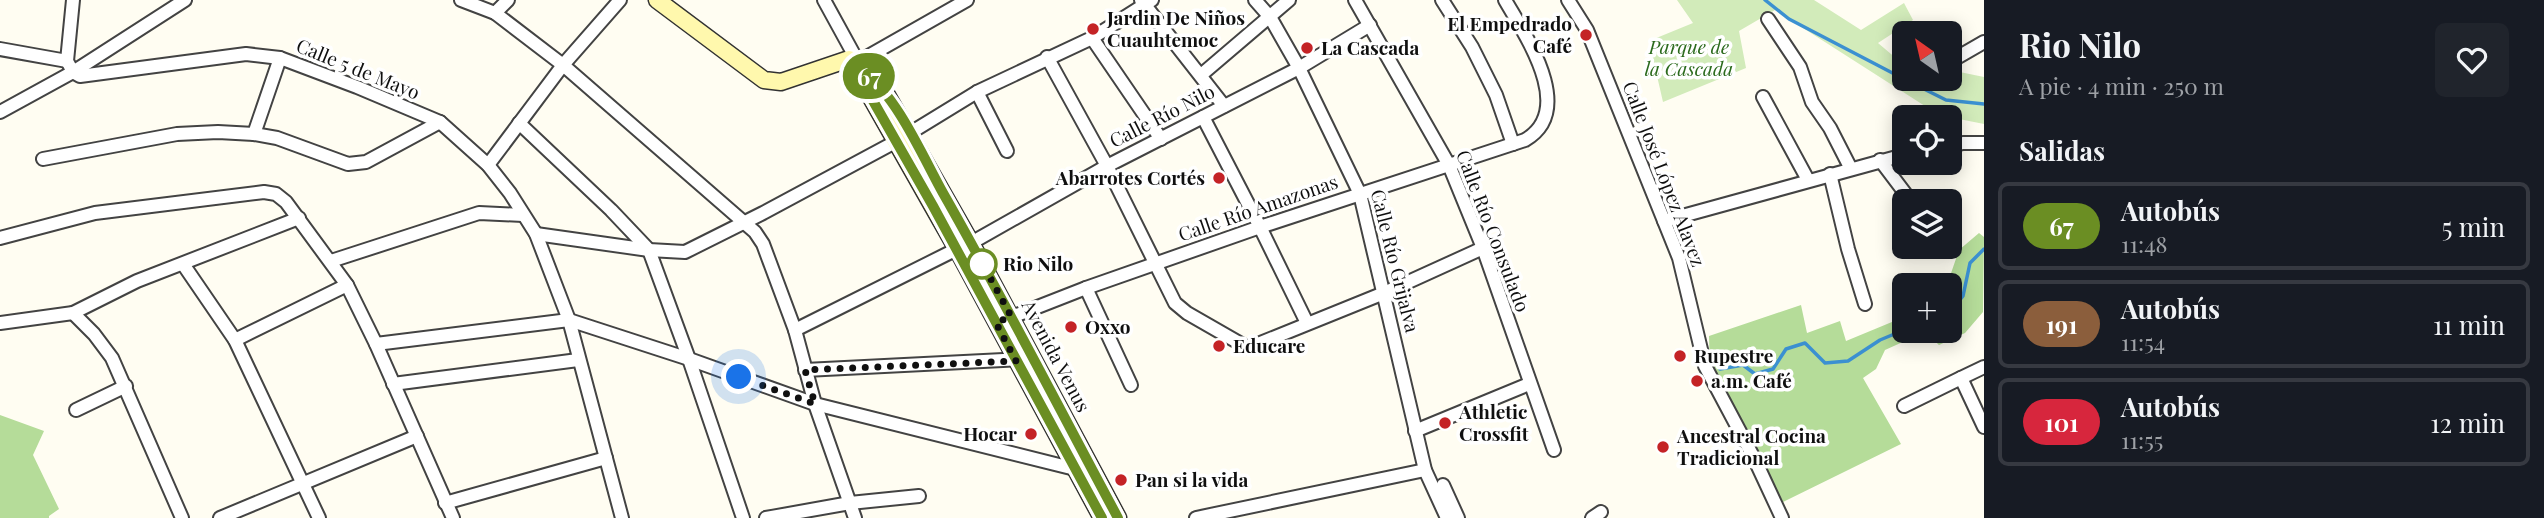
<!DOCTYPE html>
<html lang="es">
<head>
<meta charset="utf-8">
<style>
  :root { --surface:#171b24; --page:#20242c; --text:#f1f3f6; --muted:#9ea1a6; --line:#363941 }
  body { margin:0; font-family:"Playfair Display",serif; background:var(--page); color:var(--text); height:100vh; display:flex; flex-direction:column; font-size:26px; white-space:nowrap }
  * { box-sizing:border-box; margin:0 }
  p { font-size:23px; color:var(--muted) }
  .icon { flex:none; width:38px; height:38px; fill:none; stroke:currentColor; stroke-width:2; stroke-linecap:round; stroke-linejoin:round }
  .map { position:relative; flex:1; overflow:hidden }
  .details { display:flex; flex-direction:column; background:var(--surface); width:560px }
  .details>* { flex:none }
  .badge { padding:0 14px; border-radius:23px; font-size:24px; line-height:46px }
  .needle { width:46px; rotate:326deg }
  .controls { position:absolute; left:1892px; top:21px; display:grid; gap:14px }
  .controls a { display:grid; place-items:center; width:70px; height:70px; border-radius:10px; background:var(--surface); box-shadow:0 4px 18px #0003; font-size:35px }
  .you { position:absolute; width:35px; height:35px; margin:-18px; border:5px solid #fff; border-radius:50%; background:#1a73e8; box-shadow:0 0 0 10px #1a73e833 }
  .map>.badge { position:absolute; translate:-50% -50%; box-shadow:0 0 0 4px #fff }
  h2 { padding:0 35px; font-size:26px; line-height:63px }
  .round { display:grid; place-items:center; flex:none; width:74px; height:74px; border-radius:10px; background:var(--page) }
  .overview { display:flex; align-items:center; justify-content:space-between; height:119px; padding:0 35px }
  h1 { font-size:33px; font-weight:700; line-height:52px }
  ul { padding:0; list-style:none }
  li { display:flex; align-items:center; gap:21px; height:88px; margin:0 14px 10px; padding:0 21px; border:4px solid var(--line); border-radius:10px }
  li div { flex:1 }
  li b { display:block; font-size:26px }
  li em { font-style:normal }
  li .badge { min-width:77px; font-weight:700; text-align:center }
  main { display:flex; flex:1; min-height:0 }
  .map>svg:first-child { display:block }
</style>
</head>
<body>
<main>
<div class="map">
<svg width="1984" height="518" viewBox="0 0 1984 518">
  <rect width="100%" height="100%" fill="#fffdf2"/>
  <path fill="#d2ebba" d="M1677,0H1814L1861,30L1904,3L1913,20L1878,43L1904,65V79H1950V70L1984,77V124L1939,115L1775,10L1739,31L1746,68L1663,102L1649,41L1693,23Z"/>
  <g fill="#b5dc99">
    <path d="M1979,233L1984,237L1983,312L1965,333L1939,345L1925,332L1885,350L1876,369L1863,378L1901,444L1783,502L1710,372L1709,336L1801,305L1807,333L1840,321L1846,341L1904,317V331H1950V285H1939L1949,279L1959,250Z"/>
    <path d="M0,415L44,431L33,455L59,509L49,516V518H0Z"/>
  </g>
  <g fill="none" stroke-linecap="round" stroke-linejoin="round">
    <g stroke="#3b90d1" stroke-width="3.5">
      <path d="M1765,0L1789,19L1904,79"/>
      <path d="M1904,79L1946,100L1984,104"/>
      <path d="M1950,312L1963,296L1970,263L1984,249"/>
      <path d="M1720,369L1743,365L1755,374L1773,369L1786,349L1805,343L1825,363L1848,361L1880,340L1904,330"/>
    </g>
    <g stroke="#434343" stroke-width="16">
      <g id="minor">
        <path d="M461,0L495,13L563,65L755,232L763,244L795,330L815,404L855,518"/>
        <path d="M824,0L858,62L967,0"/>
        <path d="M1141,0L1224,106"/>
        <path d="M1255,0L1270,17L1299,68L1360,194L1425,470L1447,518"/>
        <path d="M1355,0L1449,165L1483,248L1554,450"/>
        <path d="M1442,0L1472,47L1496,95L1513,144"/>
        <path d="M1568,0L1587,30L1679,258L1705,366L1755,460L1782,518"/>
        <path d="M495,13L508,0"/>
        <path d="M1768,19L1800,67L1812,102L1830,128L1851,169"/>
        <path d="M1092,38L1161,139"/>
        <path d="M0,49L67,61"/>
        <path d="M1047,57L1107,166L1175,303L1187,313L1248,348L1384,293L1483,248"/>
        <path d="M1958,57L1984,42"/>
        <path d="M73,72L80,76L246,54L280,58L357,87L440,122L488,165L510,193L536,234L569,320L622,518"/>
        <path d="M73,72L67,61L73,0"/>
        <path d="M1201,75L1289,0"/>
        <path d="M977,92L1007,151"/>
        <path d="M1763,97L1808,180"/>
        <path d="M0,112L73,72L185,0"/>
        <path d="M1203,117L1260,227L1307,323"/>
        <path d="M519,123L611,210L649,250L689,359L743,518"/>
        <path d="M254,134L280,58"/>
        <path d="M1950,146L1963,143H1984"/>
        <path d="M43,159L177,134L218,132L254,134L277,138L348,164L366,162L440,122"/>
        <path d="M1880,160L1911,201"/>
        <path d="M488,165L563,65L620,0"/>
        <path d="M1830,174L1848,249L1865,304"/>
        <path d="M1664,221L1904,155"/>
        <path d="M536,234L649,250L685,252L763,213L897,141L977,92L1092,38L1152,0"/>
        <path d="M0,238L95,213L264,192L276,194L286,202L347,285L376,344L453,518"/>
        <path d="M971,243L1107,166L1299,68L1370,25"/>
        <path d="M331,261L479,213L523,215"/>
        <path d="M183,264L235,340L319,518"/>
        <path d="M1086,288L1131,385"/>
        <path d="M73,313L94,334L112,358L182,518"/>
        <path d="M1004,320L1086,288L1260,227L1525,140C1577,110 1525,35 1505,0"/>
        <path d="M0,323L73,313L137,281L299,218"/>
        <path d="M795,330L957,249"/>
        <path d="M235,340L347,285"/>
        <path d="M376,344L569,320L689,359L815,404L1075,469"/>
        <path d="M805,370L1025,359"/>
        <path d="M1961,378L1984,367"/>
        <path d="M393,384L578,360"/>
        <path d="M1904,406L1961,378L1984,427"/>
        <path d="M76,410L126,386"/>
        <path d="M1415,431L1529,384"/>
        <path d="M1443,485L1458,518"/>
        <path d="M445,503L606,458"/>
        <path d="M220,518L417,436"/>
        <path d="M766,518L850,503L919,496"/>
        <path d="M1196,518L1425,470"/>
        <path d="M1592,518L1601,512"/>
      </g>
    </g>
    <g stroke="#323232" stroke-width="19">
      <g id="secondary">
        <path d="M657,0L764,80L781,82L849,59L858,62L865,73L881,85L971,243L1118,518"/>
        <path d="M865,73L868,92L957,249L1102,518"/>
      </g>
    </g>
    <use href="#minor" stroke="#fff" stroke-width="12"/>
    <use href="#secondary" stroke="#fff8ad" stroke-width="16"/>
  </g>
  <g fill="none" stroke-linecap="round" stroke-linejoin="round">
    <g stroke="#fff" stroke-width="16">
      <path id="line" d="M1102,518L933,206L868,92L865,73C897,97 923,157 943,193C1004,300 1060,410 1118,518"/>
    </g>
    <use href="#line" stroke="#6b8e23" stroke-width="10"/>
    <path stroke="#101010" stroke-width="7" stroke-dasharray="0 12.6" d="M739,377L815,404L805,370L1016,361L996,323L1011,316L981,261L982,264"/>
  </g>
  <g fill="#c42326" stroke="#fff" stroke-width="2.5">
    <circle cx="1093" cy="29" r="7"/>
    <circle cx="1586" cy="35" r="7"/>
    <circle cx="1307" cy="48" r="7"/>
    <circle cx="1219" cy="178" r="7"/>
    <circle cx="1071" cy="327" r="7"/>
    <circle cx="1219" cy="346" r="7"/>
    <circle cx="1680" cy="356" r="7"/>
    <circle cx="1697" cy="381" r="7"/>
    <circle cx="1445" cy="423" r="7"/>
    <circle cx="1031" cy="434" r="7"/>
    <circle cx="1663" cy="447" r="7"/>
    <circle cx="1121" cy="480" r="7"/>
  </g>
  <circle fill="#fff" stroke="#6b8e23" stroke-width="3.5" cx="982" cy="264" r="14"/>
  <g text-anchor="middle" stroke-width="7" stroke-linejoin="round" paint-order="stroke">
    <g font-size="19" font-weight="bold" fill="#101010" stroke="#fff" text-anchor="start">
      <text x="1107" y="25">Jardin De Niños<tspan x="1107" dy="22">Cuauhtemoc</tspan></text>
      <text x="1572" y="31" text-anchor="end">El Empedrado<tspan x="1572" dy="22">Café</tspan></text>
      <text x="1321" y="55">La Cascada</text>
      <text x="1205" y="185" text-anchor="end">Abarrotes Cortés</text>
      <text x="1085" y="334">Oxxo</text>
      <text x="1233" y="353">Educare</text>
      <text x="1694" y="363">Rupestre</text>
      <text x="1711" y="388">a.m. Café</text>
      <text x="1459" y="419">Athletic<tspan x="1459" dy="22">Crossfit</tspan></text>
      <text x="1017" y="441" text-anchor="end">Hocar</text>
      <text x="1677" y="443">Ancestral Cocina<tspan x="1677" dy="22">Tradicional</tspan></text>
      <text x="1135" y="487">Pan si la vida</text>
    </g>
    <g font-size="19" font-style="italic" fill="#2b6a1d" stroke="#fff">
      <text x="1689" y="54">Parque de<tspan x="1689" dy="22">la Cascada</tspan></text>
    </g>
    <g font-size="19" fill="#101010" stroke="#fff">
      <text transform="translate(358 69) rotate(22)" y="7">Calle 5 de Mayo</text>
      <text transform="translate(1162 116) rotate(-27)" y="7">Calle Río Nilo</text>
      <text transform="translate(1664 174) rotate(69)" y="7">Calle José López Alavez</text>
      <text transform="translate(1258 208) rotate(-19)" y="7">Calle Río Amazonas</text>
      <text transform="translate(1493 231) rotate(69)" y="7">Calle Río Consulado</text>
      <text transform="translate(1395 261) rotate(76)" y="7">Calle Río Grijalva</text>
      <text transform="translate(1056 356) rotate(62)" y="7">Avenida Venus</text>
    </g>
    <g font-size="19" font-weight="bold" fill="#101010" stroke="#fff" text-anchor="start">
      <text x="1003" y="271">Rio Nilo</text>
    </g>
  </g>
</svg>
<div class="controls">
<a><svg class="needle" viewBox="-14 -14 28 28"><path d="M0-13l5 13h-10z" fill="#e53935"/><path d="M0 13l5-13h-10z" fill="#9ea1a6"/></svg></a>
<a><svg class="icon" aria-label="locate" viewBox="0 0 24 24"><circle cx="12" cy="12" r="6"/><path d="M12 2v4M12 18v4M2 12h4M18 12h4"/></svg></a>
<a><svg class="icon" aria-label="layers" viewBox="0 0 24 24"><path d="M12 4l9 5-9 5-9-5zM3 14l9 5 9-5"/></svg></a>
<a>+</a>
</div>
<div class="you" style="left:739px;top:377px"></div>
<b class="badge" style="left:869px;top:76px;background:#6b8e23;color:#fff">67</b>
</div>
<section class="details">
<div class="overview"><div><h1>Rio Nilo</h1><p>A pie · 4 min · 250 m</p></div><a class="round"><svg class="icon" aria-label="heart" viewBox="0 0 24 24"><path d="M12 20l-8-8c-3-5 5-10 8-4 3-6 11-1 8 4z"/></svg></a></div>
<h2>Salidas</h2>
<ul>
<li><span class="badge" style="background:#6b8e23;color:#fff">67</span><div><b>Autobús</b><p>11:48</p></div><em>5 min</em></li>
<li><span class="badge" style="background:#8b5e3c;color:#fff">191</span><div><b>Autobús</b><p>11:54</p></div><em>11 min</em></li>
<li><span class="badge" style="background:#d7263d;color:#fff">101</span><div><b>Autobús</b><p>11:55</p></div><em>12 min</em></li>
</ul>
</section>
</main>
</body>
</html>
